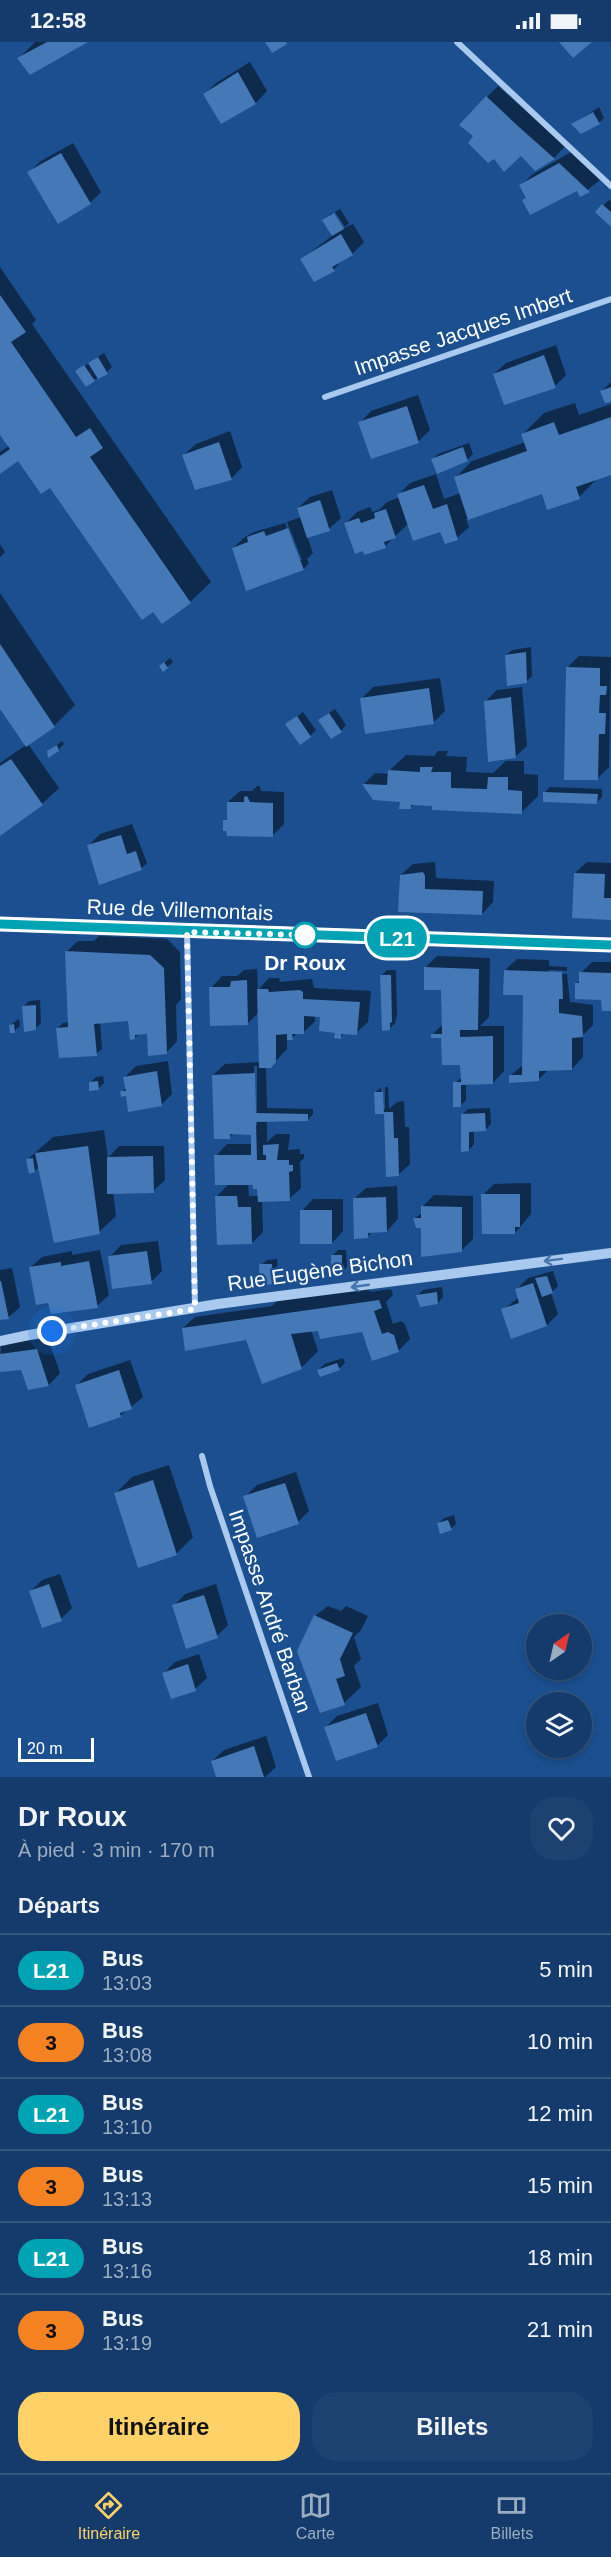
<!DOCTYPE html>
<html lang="fr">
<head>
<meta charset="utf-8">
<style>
  :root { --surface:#143b6b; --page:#1d4271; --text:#f1f3f6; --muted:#9dadc1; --line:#33557e; --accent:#ffd166 }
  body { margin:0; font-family:Helvetica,sans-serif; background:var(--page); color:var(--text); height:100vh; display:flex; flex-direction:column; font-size:22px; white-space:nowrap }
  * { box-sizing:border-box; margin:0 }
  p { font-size:20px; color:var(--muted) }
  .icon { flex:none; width:33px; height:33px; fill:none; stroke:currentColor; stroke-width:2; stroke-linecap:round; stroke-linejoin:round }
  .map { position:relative; height:1735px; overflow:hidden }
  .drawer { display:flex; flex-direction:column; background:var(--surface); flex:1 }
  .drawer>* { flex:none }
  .badge { padding:0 12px; border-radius:20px; font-size:21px; line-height:39px }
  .needle { width:39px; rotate:34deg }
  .tools { position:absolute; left:526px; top:1572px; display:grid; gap:12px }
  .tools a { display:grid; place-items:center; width:66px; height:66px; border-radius:50%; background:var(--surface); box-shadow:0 3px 9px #0003,0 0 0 2px var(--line); font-size:30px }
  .scale { position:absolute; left:18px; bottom:15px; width:76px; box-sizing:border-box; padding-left:6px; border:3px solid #fff; border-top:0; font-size:16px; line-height:21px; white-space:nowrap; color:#fff; -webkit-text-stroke:4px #1b4f8f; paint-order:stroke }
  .you { position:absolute; width:30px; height:30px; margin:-15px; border:4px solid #fff; border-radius:50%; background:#1a73e8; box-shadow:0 0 0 9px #1a73e833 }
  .map>.badge { position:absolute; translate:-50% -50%; box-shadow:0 0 0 3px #fff }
  h2 { padding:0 18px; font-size:22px; line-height:54px }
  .round { display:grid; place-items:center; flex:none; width:63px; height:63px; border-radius:24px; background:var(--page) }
  .head { display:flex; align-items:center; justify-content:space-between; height:102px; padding:0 18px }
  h1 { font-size:28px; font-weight:700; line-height:45px }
  .button { display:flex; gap:12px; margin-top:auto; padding:12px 18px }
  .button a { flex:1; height:69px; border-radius:24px; background:var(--accent); color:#111; font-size:24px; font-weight:700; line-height:69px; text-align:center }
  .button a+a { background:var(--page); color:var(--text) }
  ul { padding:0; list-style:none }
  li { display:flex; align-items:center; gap:18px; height:72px; padding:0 18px; border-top:2px solid var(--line) }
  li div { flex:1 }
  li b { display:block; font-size:22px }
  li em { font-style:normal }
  li .badge { min-width:66px; font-weight:700; text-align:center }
  .status { display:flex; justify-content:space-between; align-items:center; height:42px; padding:0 30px; background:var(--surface); direction:ltr }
  .status svg { height:16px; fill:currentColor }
  .dock { display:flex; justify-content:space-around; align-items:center; height:84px; border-top:2px solid var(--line); background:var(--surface); font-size:16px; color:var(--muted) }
  .dock a { display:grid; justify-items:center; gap:3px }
  .dock .active { color:var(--accent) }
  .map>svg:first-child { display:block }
</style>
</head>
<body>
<div class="status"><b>12:58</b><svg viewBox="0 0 49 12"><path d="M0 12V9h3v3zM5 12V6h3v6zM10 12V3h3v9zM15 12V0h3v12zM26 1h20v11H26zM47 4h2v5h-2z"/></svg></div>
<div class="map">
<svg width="611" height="1735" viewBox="0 0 611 1735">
  <rect width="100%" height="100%" fill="#1b4f8f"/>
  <g fill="#0007" fill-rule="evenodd">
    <path d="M35,0H85L19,16Z"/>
    <path d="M250,20L267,49L256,61L221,80L205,52L216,41Z"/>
    <path d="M498,44L565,104L554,116L536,127L521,112L475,94L487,55Z"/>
    <path d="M599,65L604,76L599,81L573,82Z"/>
    <path d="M73,101L101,150L90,161L29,130L41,119Z"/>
    <path d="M571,110L600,138L581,153L578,148L524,158L527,155L521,143L533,132Z"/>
    <path d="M609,158L611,160V183L597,169Z"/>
    <path d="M340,167L349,181L345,185L335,170Z"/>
    <path d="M332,171L342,187L353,182L364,200L352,212L338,220L339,222L334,227L302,217L333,193L324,178Z"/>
    <path d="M0,225L36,278L32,282L211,540L190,560L162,580L51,444L18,417L0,430V410L9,404L0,390Z"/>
    <path d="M556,303L566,333L555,344L494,332L506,321Z"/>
    <path d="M104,311L112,325L107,330L94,338L77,329Z"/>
    <path d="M611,340V358L602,349Z"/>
    <path d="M418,353L430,388L419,399L372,416L360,381L371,369Z"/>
    <path d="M575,361L579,373L611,362V431L599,435L579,455L543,450L466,477L469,485L457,496L440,485L409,481L385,504L346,481L357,470L370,465L372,470L379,468L387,460L400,455L399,452L410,441L436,432L444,457L461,451L456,435L472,419L526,400L523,392L544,371Z"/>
    <path d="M230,389L242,425L231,437L184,413L196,402Z"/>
    <path d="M469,401L473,412L467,418L433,417L438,412Z"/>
    <path d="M332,448L341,476L329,487L307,494L313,511L307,517L309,521L304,527L247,547L233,506L245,495L254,490L285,481L299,518H302L287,480L301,475L298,466L310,455Z"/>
    <path d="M0,502L5,510L0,515Z"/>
    <path d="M0,551L75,663L54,684L28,702L59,746L42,762L0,792V721L26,703L0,664Z"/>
    <path d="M531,605L532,634L526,640L506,613L512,608Z"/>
    <path d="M579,614L611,615L609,725L597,737L568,625Z"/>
    <path d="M170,616L173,620L167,625L161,624Z"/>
    <path d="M440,636L445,669L433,681L362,656L373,645Z"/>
    <path d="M522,645L527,704L515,715L485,660L497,648Z"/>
    <path d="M335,667L346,683L341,689L326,673Z"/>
    <path d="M303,670L316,688L310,694L287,682Z"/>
    <path d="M62,699L64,702L58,708L48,710Z"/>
    <path d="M438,709H448L446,714L467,715L466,730L493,731L506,719H524V732L538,733V754L521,771L434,760L414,762L410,766L401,758L364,742L375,731L389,732V729L406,713L434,714Z"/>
    <path d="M257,744H260L261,749L284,750V782L272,794L225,779L229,775L228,760L240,749H252Z"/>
    <path d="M550,745L602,747V755L597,760L545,750Z"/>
    <path d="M132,782L147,821L141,827L88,804L100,792Z"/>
    <path d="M435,820L436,836L494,839L493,860L482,872L400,869L401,833L413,822Z"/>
    <path d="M587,820L611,821V876L575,831Z"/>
    <path d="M99,894L167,897L180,910L181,957L176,963L177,999L166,1011L148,991H139L135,996L132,977L100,980L102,1007L96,1012L58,986L63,981L69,980L66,910L78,899H94Z"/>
    <path d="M437,914L490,916L489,975L480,984H504V1029L493,1041H466V1058L460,1064L455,1041L462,1035V1022L443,995L432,993L443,982L442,947L426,925Z"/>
    <path d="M517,917L549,918V924L567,925V929L549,928V931L567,932L570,960L593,963V983L583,993V1015L572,1027H549L538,1038L510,1034L524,1022V952L505,928Z"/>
    <path d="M592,920H611V967L603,956L577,941L581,937V931Z"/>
    <path d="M257,927L258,948L269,936H279L280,940L312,937L314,946L371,949L368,980L356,991L345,990L340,995L321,974H315V979L304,990H298L292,996L287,997V1007L270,1025H266L267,1066L313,1067V1072L308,1078H267V1100L276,1092H290L288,1108L300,1107V1112H304V1116L300,1120L301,1146L289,1157L262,1158L263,1190L252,1201L217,1154L229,1142L216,1114L227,1102H253L252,1091H234L229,1095L213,1033L225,1022L260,1020L259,970L247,982L211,946L222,934H237L244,928ZM254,1024H257V1083H255ZM248,1141H254L259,1145V1154H249Z"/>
    <path d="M387,928H396L397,973L395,981L389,987L382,933Z"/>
    <path d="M40,958L41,981L35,987L24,964L29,959Z"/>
    <path d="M19,977L20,984L14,989L10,983Z"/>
    <path d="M168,1019L172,1052L161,1063L122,1050L127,1045L125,1035L136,1024Z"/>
    <path d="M103,1034L104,1041L98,1047L91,1040L96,1035Z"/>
    <path d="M381,1045L382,1067H385V1045H388L389,1067L397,1060L404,1059L405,1085H409L410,1122L398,1133L385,1070L376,1071V1050Z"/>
    <path d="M490,1066L491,1082L485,1088H474V1102L469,1108L462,1073L468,1067Z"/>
    <path d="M104,1088L108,1116L119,1104H164L165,1138L153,1149L113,1150L116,1174L99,1190L39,1124L35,1129L28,1117L53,1095Z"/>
    <path d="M531,1141V1172L515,1191L483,1153L494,1142Z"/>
    <path d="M397,1144L398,1177L387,1189H373L367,1195L354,1157L366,1146Z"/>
    <path d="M434,1153L473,1154V1197L462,1208L422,1184L415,1176L422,1171V1165Z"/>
    <path d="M313,1157H343V1189L332,1201L302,1169Z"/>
    <path d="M158,1199L162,1229L151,1240L110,1215L121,1203Z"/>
    <path d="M100,1208L109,1253L97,1264L49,1259L30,1226L42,1215L72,1209V1213Z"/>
    <path d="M338,1208H346L347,1225L341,1231L332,1214Z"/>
    <path d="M277,1217L278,1235L272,1240L261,1223L267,1218Z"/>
    <path d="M12,1226L20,1265L8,1276L0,1278V1228Z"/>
    <path d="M553,1229L558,1244L551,1251L558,1272L547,1283L503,1268L519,1255L517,1247L528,1236Z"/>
    <path d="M442,1245L443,1255L438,1261L418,1253L423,1248Z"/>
    <path d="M369,1246L370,1250L391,1247L393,1253L386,1260L393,1282L401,1279L405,1282L410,1297L398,1309L363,1289L311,1288L318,1309L301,1326L247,1296L183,1286L195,1275L272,1264L277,1259Z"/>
    <path d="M48,1296L60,1331L49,1343L22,1326L0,1329L1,1302Z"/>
    <path d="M343,1316L345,1321L339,1327L319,1328L324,1322Z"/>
    <path d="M130,1318L143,1355L120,1374L77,1343L88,1332Z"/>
    <path d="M169,1423L193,1495L176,1512L116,1451L132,1435Z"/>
    <path d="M296,1430L309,1469L298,1480L245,1455L257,1443Z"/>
    <path d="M454,1473L456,1482L451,1487L438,1482L444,1476Z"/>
    <path d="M60,1532L72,1566L61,1577L31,1549L42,1538Z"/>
    <path d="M216,1542L228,1583L217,1594L174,1564L185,1552Z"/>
    <path d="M328,1564L341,1569L346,1564L368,1574L361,1588L354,1595L361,1617L354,1624L361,1645L344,1661L315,1574Z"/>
    <path d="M199,1612L207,1636L195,1647L164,1631L175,1620Z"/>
    <path d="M378,1661L388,1693L377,1704L326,1685L337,1674Z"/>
    <path d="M266,1694L276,1725L265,1735H217L212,1719L224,1708Z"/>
  </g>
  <g fill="#4478b7">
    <path d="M47,0H88L30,33L17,16Z"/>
    <path d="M265,0H286L287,2L272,11Z"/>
    <path d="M559,0H592L573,16Z"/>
    <path d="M238,30L256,62L221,82L203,52Z"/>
    <path d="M486,54L519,85L555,117L535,129L521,114L504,130L494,117L488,121L468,101L473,94L459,83Z"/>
    <path d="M593,70L600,82L581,92L571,82Z"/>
    <path d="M61,111L91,162L58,182L27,130Z"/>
    <path d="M559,121L590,150L580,155L577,149L530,173L522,158L526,156L519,143Z"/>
    <path d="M602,162L611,170V185L595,170Z"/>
    <path d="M334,171L344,187L332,194L322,178Z"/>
    <path d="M341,192L353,213L332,225L335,229L314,240L300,217Z"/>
    <path d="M0,253L26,290L11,300L76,395L90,386L103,406L90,415L191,561L162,582L153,570L142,578L50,446L41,452L18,419L0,432V414L10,407L0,393Z"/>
    <path d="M544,313L556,346L504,363L493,332Z"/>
    <path d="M98,315L108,332L98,337L88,321Z"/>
    <path d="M84,323L95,339L86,345L75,329Z"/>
    <path d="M611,345V360L605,361L600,349Z"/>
    <path d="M407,364L419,401L371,417L358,380Z"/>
    <path d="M611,375V433L576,445L580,457L547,468L542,452L468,478L454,435L527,409L521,392L554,380L559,393Z"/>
    <path d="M219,400L232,438L195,448L182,413Z"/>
    <path d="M463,405L468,419L437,432L431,417Z"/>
    <path d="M424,443L433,467L447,462L458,498L445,502L440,490L413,499L397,452Z"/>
    <path d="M320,458L330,489L307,496L297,466Z"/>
    <path d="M386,467L396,496L384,500L386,506L364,513L363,509L355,512L344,481L359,476L361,481L375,476L374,471Z"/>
    <path d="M288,486L304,528L246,549L232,506L248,500L247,495L264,489L266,494Z"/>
    <path d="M0,602L55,685L26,705L0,667Z"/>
    <path d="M526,610L527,641L507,644L505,613Z"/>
    <path d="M164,620L168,626L163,630L159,624Z"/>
    <path d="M566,625L600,626V644H607L606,653H600L599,671H606L605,692H599L598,738H564Z"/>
    <path d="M429,646L434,682L365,692L360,656Z"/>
    <path d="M511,655L516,716L488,720L484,659Z"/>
    <path d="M329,671L342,690L331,697L318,678Z"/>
    <path d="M297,674L311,695L300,703L285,682Z"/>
    <path d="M57,703L59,709L48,716L47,709Z"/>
    <path d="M11,717L43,763L0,794V724Z"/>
    <path d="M420,725H433L431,730H451V746L487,747L488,735H508V748L522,749V772L432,768V764L411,763V767H399L400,760L373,758L362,742L387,743L388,728L420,730Z"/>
    <path d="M543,750L598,752L597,762L543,760Z"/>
    <path d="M247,754L250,760L273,761V795L227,794L226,789H223V778H227V760H244V755Z"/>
    <path d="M121,793L127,812L136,809L142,828L99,843L87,803Z"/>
    <path d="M423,830L425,834V847L483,849L482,873L398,870L400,833Z"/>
    <path d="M574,831L605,832L604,856H611V878L572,876Z"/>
    <path d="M65,909L150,913L164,926L167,1012L148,1014L147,992L135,993V997L130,998L128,979L94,982L97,1014L59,1016L56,986L68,985Z"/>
    <path d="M424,925L479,927L478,988H460V995L493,994V1042L461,1043V1065H453V1040H461L460,1023H442L441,996H431V992H442L441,948H424Z"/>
    <path d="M504,928L562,930L563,957H559V971L582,974L583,995L572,996V1028L539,1029V1039L509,1041V1033H522L523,953H503Z"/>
    <path d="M579,930L611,931V969H602L601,958L575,957V941H579Z"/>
    <path d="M380,933H391L392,980L390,981V988L382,989Z"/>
    <path d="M247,938L248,983L210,984L209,945H230L231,939Z"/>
    <path d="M257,947H268L269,950L300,948L303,950V957L360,960L357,993L341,992V997L334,996L335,991L319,989L320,975L304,974V992H292L293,998H287V992L276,993V1020L271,1026H259Z"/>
    <path d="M36,963V988L24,990L22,964Z"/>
    <path d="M14,982L15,991H10L9,983Z"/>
    <path d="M157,1029L162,1064L128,1070L126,1054L121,1055L120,1049H126L123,1035Z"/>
    <path d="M255,1031L256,1071L308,1072V1079L256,1080L257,1118H266V1113H263V1103L279,1102L277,1118H289V1123H293V1129L289,1130L290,1159L258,1160L257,1147H253V1143H215L214,1113H251V1093L230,1092V1097H214L212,1033Z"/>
    <path d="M98,1039L99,1048L89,1049V1040Z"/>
    <path d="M374,1050H383L384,1072H375Z"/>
    <path d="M384,1070H393L394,1096H398L399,1134L386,1135Z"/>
    <path d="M485,1071L486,1089L469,1090V1109L461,1110V1072Z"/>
    <path d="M88,1104L100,1192L54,1201L35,1111Z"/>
    <path d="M153,1114L154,1151L107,1152V1115Z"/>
    <path d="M33,1116L35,1130L29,1132L26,1117Z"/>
    <path d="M481,1152H520V1185H515V1192H482Z"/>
    <path d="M215,1154H237L238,1165H251L252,1202L217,1203Z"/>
    <path d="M386,1155L387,1190L368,1191V1196L354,1197L353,1156Z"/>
    <path d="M421,1164L462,1165V1210L421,1215V1186H416L413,1176H421Z"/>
    <rect x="300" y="1168" width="32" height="34"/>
    <path d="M147,1209L152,1242L112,1247L108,1214Z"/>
    <path d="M331,1213H342V1232L331,1234Z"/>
    <path d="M89,1219L98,1266L51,1272L48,1261L36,1263L29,1225L61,1220V1224Z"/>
    <path d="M259,1222H272L273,1242L260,1244Z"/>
    <path d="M547,1234L553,1251L542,1255L535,1236Z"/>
    <path d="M0,1239H1L9,1277L0,1278Z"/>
    <path d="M533,1241L547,1284L511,1297L501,1267L519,1261L515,1247Z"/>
    <path d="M437,1250L438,1262L420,1265L416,1253Z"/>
    <path d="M379,1258L382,1266L374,1269L382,1292L388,1290L394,1293L399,1310L372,1319L362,1290L320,1297L318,1289L291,1292L302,1327L262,1342L246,1298L185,1309L182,1286Z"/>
    <path d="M37,1307L49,1344L28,1348L21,1328L0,1330V1312Z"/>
    <path d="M337,1321L340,1328L320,1335L317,1328Z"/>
    <path d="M119,1328L132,1367L120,1371L121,1375L89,1386L75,1343Z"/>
    <path d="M153,1438L177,1513L138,1526L114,1451Z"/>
    <path d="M285,1441L299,1482L257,1496L243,1454Z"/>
    <path d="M448,1478L452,1488L440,1492L437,1481Z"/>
    <path d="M49,1542L62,1579L42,1586L29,1549Z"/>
    <path d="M204,1553L218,1596L186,1607L172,1563Z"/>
    <path d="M314,1573L353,1591L340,1617L345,1634L336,1637L345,1663L320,1671L297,1609Z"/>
    <path d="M188,1622L196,1649L171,1657L162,1631Z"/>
    <path d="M366,1671L378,1705L336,1719L324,1685Z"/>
    <path d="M254,1704L264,1735H216L211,1719Z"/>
  </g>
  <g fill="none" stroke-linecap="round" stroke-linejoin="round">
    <g stroke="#a9c9ee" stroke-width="6">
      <path d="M457,0L611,144"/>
      <path d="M325,355L611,257"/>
      <path d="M187,889L195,1266"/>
      <path d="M202,1414L210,1444L309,1735"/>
    </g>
    <path stroke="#a9c9ee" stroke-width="10" d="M0,1299L29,1293L218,1262L611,1211"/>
    <path stroke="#f0f6ff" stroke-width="15" d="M0,882L611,903"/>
  </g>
  <defs><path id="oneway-shaft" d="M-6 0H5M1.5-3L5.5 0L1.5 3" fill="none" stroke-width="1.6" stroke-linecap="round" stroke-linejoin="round" transform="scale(1.5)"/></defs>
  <g stroke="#4674ac">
    <use href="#oneway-shaft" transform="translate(553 1218) rotate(173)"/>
    <use href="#oneway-shaft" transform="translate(360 1244) rotate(172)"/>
  </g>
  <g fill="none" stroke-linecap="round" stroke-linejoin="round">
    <g stroke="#fff" stroke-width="14">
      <path id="line" d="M0,882L611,903"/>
    </g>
    <use href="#line" stroke="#00a3b4" stroke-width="9"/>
    <path stroke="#fff" stroke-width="6" stroke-dasharray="0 10.8" d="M52,1289L195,1267L187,890L305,893"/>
  </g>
  <circle fill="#fff" stroke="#00a3b4" stroke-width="3" cx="305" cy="893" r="12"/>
  <g text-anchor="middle" stroke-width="4.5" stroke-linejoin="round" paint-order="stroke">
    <g font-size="21" fill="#fff" stroke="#1b4f8f">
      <text transform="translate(463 290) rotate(-19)" y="7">Impasse Jacques Imbert</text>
      <text transform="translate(180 868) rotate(2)" y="7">Rue de Villemontais</text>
      <text transform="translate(320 1229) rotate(-8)" y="7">Rue Eugène Bichon</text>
      <text transform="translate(270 1569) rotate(71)" y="7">Impasse André Barban</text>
    </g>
    <g font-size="21" font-weight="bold" fill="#fff" stroke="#1b4f8f">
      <text x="305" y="928">Dr Roux</text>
    </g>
  </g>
</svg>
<div class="tools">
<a><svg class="needle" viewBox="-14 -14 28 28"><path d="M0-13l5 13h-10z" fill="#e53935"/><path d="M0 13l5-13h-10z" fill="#9dadc1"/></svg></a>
<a><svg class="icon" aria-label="layers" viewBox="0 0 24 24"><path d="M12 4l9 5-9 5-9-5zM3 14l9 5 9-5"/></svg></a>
</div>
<div class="scale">20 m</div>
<div class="you" style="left:52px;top:1289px"></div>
<b class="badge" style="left:397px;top:896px;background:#00a3b4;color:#fff">L21</b>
</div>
<section class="drawer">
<div class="head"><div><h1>Dr Roux</h1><p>À pied · 3 min · 170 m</p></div><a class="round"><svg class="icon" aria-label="heart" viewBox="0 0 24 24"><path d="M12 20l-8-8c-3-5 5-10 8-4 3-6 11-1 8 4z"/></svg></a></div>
<h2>Départs</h2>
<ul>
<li><span class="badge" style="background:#00a3b4;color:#fff">L21</span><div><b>Bus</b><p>13:03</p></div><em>5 min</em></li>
<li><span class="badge" style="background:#f58220;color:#111">3</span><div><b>Bus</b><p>13:08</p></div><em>10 min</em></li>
<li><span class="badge" style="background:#00a3b4;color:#fff">L21</span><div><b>Bus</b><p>13:10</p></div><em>12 min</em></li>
<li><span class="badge" style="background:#f58220;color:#111">3</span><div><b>Bus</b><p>13:13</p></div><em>15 min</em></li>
<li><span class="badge" style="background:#00a3b4;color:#fff">L21</span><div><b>Bus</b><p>13:16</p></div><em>18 min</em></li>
<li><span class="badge" style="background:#f58220;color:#111">3</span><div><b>Bus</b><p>13:19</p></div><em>21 min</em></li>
</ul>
<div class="button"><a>Itinéraire</a><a>Billets</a></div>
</section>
<nav class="dock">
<a class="active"><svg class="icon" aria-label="directions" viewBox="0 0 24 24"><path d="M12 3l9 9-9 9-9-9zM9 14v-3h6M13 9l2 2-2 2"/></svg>Itinéraire</a>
<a><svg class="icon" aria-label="map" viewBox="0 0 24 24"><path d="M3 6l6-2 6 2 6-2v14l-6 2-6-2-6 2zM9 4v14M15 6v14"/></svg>Carte</a>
<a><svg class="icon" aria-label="tickets" viewBox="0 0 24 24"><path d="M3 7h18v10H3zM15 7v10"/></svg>Billets</a>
</nav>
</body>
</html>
